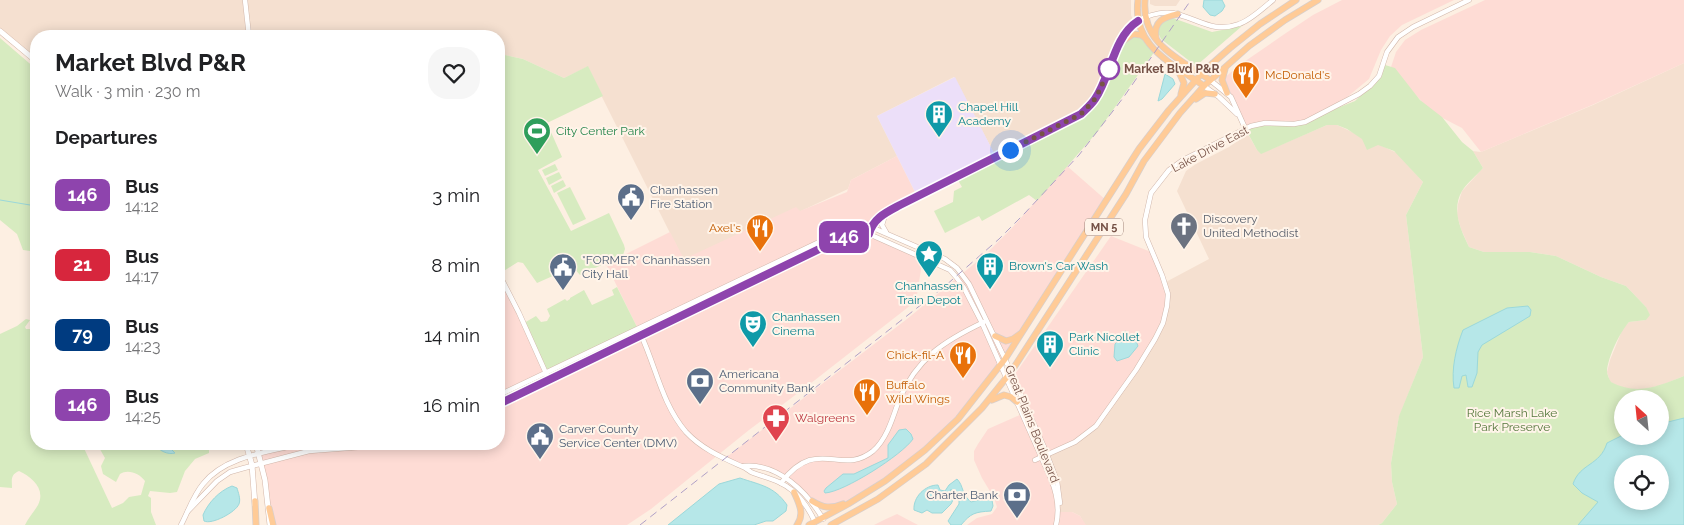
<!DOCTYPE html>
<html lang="en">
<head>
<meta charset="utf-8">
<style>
  :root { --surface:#fff; --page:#f6f6f6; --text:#202124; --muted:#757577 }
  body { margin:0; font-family:Raleway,sans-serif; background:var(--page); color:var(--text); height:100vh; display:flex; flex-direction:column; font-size:19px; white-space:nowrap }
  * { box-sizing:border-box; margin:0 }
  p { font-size:16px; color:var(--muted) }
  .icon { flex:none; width:28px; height:28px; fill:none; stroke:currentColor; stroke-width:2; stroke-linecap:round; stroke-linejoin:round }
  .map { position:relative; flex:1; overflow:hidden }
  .details { position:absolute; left:30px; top:30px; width:475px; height:420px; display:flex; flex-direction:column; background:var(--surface); border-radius:20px; box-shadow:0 2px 12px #0003 }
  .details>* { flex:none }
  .badge { padding:0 10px; border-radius:8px; font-size:18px; line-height:32px }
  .needle { width:32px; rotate:333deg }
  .buttons { position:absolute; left:1614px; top:390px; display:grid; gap:10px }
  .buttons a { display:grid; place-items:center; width:55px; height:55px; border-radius:50%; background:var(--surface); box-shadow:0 2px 12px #0003; font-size:25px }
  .you { position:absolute; width:25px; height:25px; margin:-12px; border:4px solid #fff; border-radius:50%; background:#1a73e8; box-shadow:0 0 0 8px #1a73e833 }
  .map>.badge { position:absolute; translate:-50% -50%; box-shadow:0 0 0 2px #fff }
  h2 { padding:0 25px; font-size:19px; line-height:45px }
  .round { display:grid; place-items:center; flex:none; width:52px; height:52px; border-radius:20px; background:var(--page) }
  .overview { display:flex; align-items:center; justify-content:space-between; height:85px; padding:0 25px }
  h1 { font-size:24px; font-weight:700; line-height:38px }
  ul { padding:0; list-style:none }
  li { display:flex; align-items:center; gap:15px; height:70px; padding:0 25px }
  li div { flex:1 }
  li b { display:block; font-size:19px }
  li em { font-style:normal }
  li .badge { min-width:55px; font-weight:700; text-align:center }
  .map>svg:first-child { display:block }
</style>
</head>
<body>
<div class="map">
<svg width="1684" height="525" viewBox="0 0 1684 525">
  <rect width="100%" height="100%" fill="#fdefe2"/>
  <g fill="#f5e0d0">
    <path d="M0,0H1131V15L1134,23L1120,43L1092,102L1081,113L996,157L954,77L877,116L897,156L851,180L848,189L686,265L587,67L564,78L523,59L505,55L499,58V36H36V61L0,30Z"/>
    <path d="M1150,0H1180L1176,6H1155L1150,4Z"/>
    <path d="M1684,63V376L1662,385L1641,390L1622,388L1610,382L1607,372L1610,360L1623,328L1629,322L1646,320V307L1626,286L1601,277L1556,256L1530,252H1484L1469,247L1461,229L1457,215L1458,204L1462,191L1483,168L1473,151L1481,152L1593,105Z"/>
    <path d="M1327,125H1337L1397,153L1423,182L1406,215L1423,357L1399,417L1391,463L1392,482L1397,504L1382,523L1378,525H1085L1080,516L1072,512H1058L1060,503L1058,488L1047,456L1164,283L1209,259L1177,191L1186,171L1196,164L1229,147L1248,134L1257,150L1264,152Z"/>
  </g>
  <g fill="#fedcd5">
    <path d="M1342,0H1454L1402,25L1390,36L1381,50L1369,79L1346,98L1302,123L1245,128L1224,78L1241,64L1286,33L1313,15Z"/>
    <path d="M1485,0H1684V63L1592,105L1481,152L1462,128L1431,112L1391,67L1396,52L1405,40L1421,30Z"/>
    <path d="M897,156L917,196L877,219L872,225L852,228L638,329L606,264L670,232L684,259L796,207L800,211L847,192L851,180Z"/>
    <path d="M1067,166L1107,201L1001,365L945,431L869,491L838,506L812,501L807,496L774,473L759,468L744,466L724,459L907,319L985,255L1011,229Z"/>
    <path d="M854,234H869L923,257L916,301L815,380L749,430L651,509L627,525H272L255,444H499V274L550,380Z"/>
    <path d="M1111,236L1151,252L1168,295L1163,322L1113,404L1084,436L1047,456L1013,377Z"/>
    <path d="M1022,414L1054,485L1058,512H1072L1080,516L1086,525H967L977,518L992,514L997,507L994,498L982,478L974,460V451L978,444L988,429Z"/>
    <path d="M897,514L918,525H874L886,519Z"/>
  </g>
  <path fill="#ecdff9" d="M955,77L996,157L917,196L877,116Z"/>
  <g fill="#d7ebc0" fill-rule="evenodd">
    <path d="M1170,17L1212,32L1242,26L1196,66L1161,39L1157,30L1159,22Z"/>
    <path d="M1130,35L1145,38L1155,51L1098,131L1037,201L1029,195L982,221L979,216L945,233L934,211L953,202L954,191L962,187L956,177L1081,113L1095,98L1120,43Z"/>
    <path d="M0,38L36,69V249L30,251L23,250L17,234L0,220Z"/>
    <path d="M505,55L523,59L564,78L588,66L603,96L547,123L562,157L538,170L571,231L609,213L624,245L625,249L623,255L580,275L573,267L537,283L523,263L518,262L499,274V58Z"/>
    <path d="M1385,65L1395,68L1420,100L1442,117L1462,142L1473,151L1483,168C1477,175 1467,183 1462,191C1451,210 1461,230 1469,247L1484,252H1530L1556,256L1601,277L1626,286L1646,307L1650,315L1646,320L1629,322C1620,332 1608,357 1607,371C1607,374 1609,379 1611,382C1638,396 1658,386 1684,376V525H1378L1382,523L1397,504L1392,482L1391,463L1399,416L1423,357L1406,215L1423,182L1394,151L1378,145L1367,150L1362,139L1347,129L1337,125H1327L1261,154L1257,150L1245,128L1272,123L1302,122L1355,101L1376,80ZM1622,399H1660V436H1622ZM1622,464H1660V501H1622Z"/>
    <path d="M555,164L558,170L545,176L542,170Z"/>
    <path d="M559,172L562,178L549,185L546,178Z"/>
    <path d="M563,180L566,186L554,193L551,186Z"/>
    <path d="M570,187L586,219L573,225L557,193Z"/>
    <path d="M617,287L638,329L547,372L524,323L536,316L541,322L547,321L550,316L547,309L565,299L567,301L570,299V298L584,290L592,305L614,295L612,290Z"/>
    <path d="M26,319L30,320L25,327L26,329H36V444H82L112,508L123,503L129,497L141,495L145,481C139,473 128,469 120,474L116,482L103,474L101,466L105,458L97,444H207L209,449V453L195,459L185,471L177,492L170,493L150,491L148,496L151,498V512L156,525H25C28,518 34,512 38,505C46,489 32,477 19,471C10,475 12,480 12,488L0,487V334L17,326Z"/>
  </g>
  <g fill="#b6e7e8" stroke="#9bd8da" fill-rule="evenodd">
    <path d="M1204,0H1222L1225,6L1222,11L1215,16L1210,15L1203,7Z"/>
    <path d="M1165,74L1173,79L1175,84L1162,99L1158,101Z"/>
    <path d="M1528,306L1531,310L1530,316L1482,345L1478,352L1477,373L1472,387H1468L1466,375L1462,376L1459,388H1454C1451,369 1456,348 1463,330L1507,308Z"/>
    <path d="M1126,331L1136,341L1138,346L1129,357L1117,361L1114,357L1115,344L1119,340V335Z"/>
    <path d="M1684,418V525H1578L1598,502L1582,493L1573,484C1580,463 1600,466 1607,443L1621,436H1660V424ZM1622,464H1660V501H1622Z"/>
    <path d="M906,429L911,434L913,439C902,455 844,492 825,493L824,491L826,488L843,474H854L888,458V445L899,430Z"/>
    <path d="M155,444H172L171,449L175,453C168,455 159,451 155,444Z"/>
    <path d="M740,478C760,485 774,486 787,505L786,511L773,521H766L754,525H668L719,484Z"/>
    <path d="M957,479C964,486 961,494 971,502L987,498L992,500L993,506L991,511C975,512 971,513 961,525H951L948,521L959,504V499L951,489L950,493L954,498L951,504L942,513H932L927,510L922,513L914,510C913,497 925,485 938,485L940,490L945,491L949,485Z"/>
    <path d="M232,486L237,488C238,492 241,499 239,504C236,512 212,525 204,521L203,515C208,503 219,491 232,486Z"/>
  </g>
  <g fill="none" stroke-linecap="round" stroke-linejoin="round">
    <path stroke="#9bd8da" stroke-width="1" d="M0,200L36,206"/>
    <g stroke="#d1b7ab" stroke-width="5.5">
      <g id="tertiary">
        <path d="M245,0L249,36"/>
        <path d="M1210,80L1231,97L1245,128"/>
        <path d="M1204,86L1219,97L1237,114"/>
        <path d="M885,215L882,225L886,232"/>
        <path d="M871,228L877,219L900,205L1081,113C1087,108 1093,103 1096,97C1108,76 1118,31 1139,20C1151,14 1167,10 1180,15C1201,21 1215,33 1239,24C1251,20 1263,8 1273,0"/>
        <path d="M499,274L519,313L549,380"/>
        <path d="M641,335C656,367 662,404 686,432C702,449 721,457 741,466C745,467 748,470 751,472C766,478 780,480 793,491C802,499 810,511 815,522"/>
        <path d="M499,395L840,232L858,227H871L945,259L957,268L969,284L1005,359L1044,447L1057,481L1060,503"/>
        <path d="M499,404L842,238L855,234H869L950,270L956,277L964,288L982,323L1051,479C1057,494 1060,509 1056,525"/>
        <path d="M1035,460L1075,442L1096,426L1136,370L1155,339L1163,323L1167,306L1168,294L1162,275L1146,237L1145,220L1151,193L1169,170L1183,160L1251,126L1265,123L1294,124L1305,122L1359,94L1370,86L1379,76L1387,52L1398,37L1413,27L1469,0"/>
        <path d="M744,466C778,463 807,492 823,519"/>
        <path d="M781,483C817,435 841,477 873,451C887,439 893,417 899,400C917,358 944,341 984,322"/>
        <path d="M188,511L217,481L230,472L244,468L309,451L400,444"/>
        <path d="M181,525C188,512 193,496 203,484C225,456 268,452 301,444"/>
      </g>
    </g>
    <g stroke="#d4b6a8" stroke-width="6">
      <g id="secondary">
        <path d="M0,31L36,61"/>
        <path d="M246,444L252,465L255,505"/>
        <path d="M256,444L265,480L270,525"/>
      </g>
    </g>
    <g stroke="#d9cfcb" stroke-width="7">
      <g id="primary">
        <path d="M1138,0C1132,47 1172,63 1204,86"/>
        <path d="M1145,0C1141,44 1180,59 1210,80"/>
        <path d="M1156,38C1153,21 1164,17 1178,14"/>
        <path d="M1120,43L1133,34L1141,35L1144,37"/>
        <path d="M1225,69L1222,80L1227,93"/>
        <path d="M1178,70L1184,83L1181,94"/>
        <path d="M1196,99L1205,93L1215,94"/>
        <path d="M995,336L1006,341L1013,339L1020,334"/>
        <path d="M992,400L1004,395L1011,397L1017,402"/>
        <path d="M794,492C799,503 805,514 797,525"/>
        <path d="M255,501L256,525"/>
        <path d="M812,501C823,508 831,509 843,504"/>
        <path d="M269,508L273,525"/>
        <path d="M809,525L848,504L885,481L925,450L958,419L1005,359L1139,149L1169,110L1205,70L1230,48L1260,24L1296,0"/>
        <path d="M831,525L878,499L926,464L982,408L1011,372L1126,194L1144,161L1180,113L1204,86L1249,46L1285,20L1318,0"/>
      </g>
    </g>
    <use href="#tertiary" stroke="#fff" stroke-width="4.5"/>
    <use href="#secondary" stroke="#fff" stroke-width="5"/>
    <use href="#primary" stroke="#ffcb97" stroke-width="5.5"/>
    <path stroke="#b0a0c7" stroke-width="1" stroke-dasharray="8 5" stroke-linecap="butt" d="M640,525L945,286L999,239L1025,213L1079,155L1123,98L1191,0"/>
  </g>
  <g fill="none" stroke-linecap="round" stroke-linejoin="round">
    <g stroke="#fff" stroke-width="11">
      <path id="line" d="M499,404L842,238L855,234H869C873,218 887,212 900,205L1081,114C1086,109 1091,105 1095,99C1111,76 1113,37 1138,21"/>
    </g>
    <use href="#line" stroke="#8e44ad" stroke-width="8"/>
    <path stroke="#765247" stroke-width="5" stroke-dasharray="0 9" d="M1010,150L1081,114L1096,98L1109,69"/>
  </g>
  <defs>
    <g id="restaurant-pin" transform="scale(1.4375)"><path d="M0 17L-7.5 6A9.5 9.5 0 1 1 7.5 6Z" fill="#e8710a" stroke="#fff4e9"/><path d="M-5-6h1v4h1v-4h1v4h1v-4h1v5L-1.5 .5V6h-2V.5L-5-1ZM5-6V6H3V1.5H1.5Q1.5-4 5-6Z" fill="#fff"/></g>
    <g id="building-pin" transform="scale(1.4375)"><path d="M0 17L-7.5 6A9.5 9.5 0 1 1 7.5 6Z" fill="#0f9aa8" stroke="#fff4e9"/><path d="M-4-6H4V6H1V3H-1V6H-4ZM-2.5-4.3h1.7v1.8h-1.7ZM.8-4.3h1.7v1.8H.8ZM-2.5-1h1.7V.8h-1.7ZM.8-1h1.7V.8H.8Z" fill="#fff"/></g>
    <g id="stadium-pin" transform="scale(1.4375)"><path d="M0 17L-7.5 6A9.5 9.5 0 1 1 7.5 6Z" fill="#2e9e5b" stroke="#fff4e9"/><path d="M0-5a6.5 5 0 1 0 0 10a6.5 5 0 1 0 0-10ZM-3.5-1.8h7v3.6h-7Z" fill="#fff"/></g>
    <g id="civic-pin" transform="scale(1.4375)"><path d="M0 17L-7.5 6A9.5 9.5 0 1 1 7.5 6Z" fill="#5c6f8a" stroke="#fff4e9"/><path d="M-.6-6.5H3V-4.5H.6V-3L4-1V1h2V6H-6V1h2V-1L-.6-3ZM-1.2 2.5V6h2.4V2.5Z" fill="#fff"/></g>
    <g id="church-pin" transform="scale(1.4375)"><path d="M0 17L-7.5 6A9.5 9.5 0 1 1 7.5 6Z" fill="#6b7280" stroke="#fff4e9"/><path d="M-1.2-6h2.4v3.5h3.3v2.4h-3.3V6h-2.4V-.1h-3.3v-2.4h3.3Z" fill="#fff"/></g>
    <g id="sight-pin" transform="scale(1.4375)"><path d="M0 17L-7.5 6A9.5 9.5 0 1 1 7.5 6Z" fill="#0f9aa8" stroke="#fff4e9"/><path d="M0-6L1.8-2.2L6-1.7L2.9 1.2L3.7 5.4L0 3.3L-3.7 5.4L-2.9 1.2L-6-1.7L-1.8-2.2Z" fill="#fff"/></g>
    <g id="theatre-pin" transform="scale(1.4375)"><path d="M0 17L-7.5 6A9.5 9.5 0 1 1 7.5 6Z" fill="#0f9aa8" stroke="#fff4e9"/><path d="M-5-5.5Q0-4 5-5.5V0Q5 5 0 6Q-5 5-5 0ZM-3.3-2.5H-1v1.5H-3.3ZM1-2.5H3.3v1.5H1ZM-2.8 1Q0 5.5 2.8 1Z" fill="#fff"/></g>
    <g id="bank-pin" transform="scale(1.4375)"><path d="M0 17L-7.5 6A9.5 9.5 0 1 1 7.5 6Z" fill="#5c6f8a" stroke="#fff4e9"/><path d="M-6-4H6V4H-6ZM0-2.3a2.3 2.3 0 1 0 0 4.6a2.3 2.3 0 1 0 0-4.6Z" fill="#fff"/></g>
    <g id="pharmacy-pin" transform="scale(1.4375)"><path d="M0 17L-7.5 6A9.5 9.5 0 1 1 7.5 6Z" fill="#e0444e" stroke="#fff4e9"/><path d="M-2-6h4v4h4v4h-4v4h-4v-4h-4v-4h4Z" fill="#fff"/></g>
  </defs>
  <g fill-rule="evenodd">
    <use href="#restaurant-pin" x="1246" y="75"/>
    <use href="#building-pin" x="939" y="114"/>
    <use href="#stadium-pin" x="537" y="131"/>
    <use href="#civic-pin" x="631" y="197"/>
    <use href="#church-pin" x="1184" y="226"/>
    <use href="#restaurant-pin" x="760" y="228"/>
    <use href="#sight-pin" x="929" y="254"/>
    <use href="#building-pin" x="990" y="266"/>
    <use href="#civic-pin" x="563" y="267"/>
    <use href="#theatre-pin" x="753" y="324"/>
    <use href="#building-pin" x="1050" y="344"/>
    <use href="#restaurant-pin" x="963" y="355"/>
    <use href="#bank-pin" x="700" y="381"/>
    <use href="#restaurant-pin" x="867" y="392"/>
    <use href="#pharmacy-pin" x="776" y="418"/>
    <use href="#civic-pin" x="540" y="436"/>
    <use href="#bank-pin" x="1017" y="495"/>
  </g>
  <circle fill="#fff" stroke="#8e44ad" stroke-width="2.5" cx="1109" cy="69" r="10"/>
  <g text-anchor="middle" stroke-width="4" stroke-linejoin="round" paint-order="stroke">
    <rect fill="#fff4e9" stroke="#9f8378" stroke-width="1" x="1085" y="218.5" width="38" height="17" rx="4"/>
    <g font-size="11" font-weight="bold" fill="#765247">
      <text x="1104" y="231">MN 5</text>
    </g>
    <g font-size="12" font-weight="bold" fill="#765247" stroke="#fff4e9" text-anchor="start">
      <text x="1124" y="73">Market Blvd P&amp;R</text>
    </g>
    <g font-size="12" fill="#c56008" stroke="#fff4e9" text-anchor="start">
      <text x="1265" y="79">McDonald's</text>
      <text x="741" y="232" text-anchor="end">Axel's</text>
      <text x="944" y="359" text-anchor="end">Chick-fil-A</text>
      <text x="886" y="389">Buffalo<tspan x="886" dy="14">Wild Wings</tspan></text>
    </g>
    <g font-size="12" fill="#0d838f" stroke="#fff4e9" text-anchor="start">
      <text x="958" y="111">Chapel Hill<tspan x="958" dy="14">Academy</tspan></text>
      <text x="1009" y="270">Brown's Car Wash</text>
      <text x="929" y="290" text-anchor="middle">Chanhassen<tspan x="929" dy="14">Train Depot</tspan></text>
      <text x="772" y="321">Chanhassen<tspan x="772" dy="14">Cinema</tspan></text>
      <text x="1069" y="341">Park Nicollet<tspan x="1069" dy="14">Clinic</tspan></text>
    </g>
    <g font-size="12" fill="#27864d" stroke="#fff4e9" text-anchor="start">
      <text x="556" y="135">City Center Park</text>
    </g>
    <g font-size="12" fill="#765247" stroke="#fff4e9">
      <text transform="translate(1210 149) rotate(-28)" y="4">Lake Drive East</text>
      <text transform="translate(1032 424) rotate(68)" y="4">Great Plains Boulevard</text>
    </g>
    <g font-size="12" fill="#4e5e75" stroke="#fff4e9" text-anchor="start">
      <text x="650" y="194">Chanhassen<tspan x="650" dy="14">Fire Station</tspan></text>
      <text x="582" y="264">*FORMER* Chanhassen<tspan x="582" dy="14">City Hall</tspan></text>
      <text x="719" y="378">Americana<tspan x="719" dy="14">Community Bank</tspan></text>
      <text x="559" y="433">Carver County<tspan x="559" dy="14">Service Center (DMV)</tspan></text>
      <text x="998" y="499" text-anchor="end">Charter Bank</text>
    </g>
    <g font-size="12" fill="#5b616d" stroke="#fff4e9" text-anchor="start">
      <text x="1203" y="223">Discovery<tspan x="1203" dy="14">United Methodist</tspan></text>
    </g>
    <g font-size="12" fill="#55773c" stroke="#fff4e9">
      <text x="1512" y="417">Rice Marsh Lake<tspan x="1512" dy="14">Park Preserve</tspan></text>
    </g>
    <g font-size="12" fill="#be3a42" stroke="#fff4e9" text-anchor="start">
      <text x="795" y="422">Walgreens</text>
    </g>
  </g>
</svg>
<div class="buttons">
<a><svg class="needle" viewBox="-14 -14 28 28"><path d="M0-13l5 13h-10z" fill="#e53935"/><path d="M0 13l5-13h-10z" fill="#757577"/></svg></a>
<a><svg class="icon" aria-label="locate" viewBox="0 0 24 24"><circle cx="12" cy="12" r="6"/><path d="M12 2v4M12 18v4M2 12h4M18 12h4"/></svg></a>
</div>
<div class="you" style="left:1010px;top:150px"></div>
<b class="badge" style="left:844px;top:237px;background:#8e44ad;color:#fff">146</b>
<section class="details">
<div class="overview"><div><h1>Market Blvd P&amp;R</h1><p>Walk · 3 min · 230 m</p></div><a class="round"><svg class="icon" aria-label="heart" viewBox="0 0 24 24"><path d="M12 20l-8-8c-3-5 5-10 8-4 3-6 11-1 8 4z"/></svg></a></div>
<h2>Departures</h2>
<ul>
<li><span class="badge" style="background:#8e44ad;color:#fff">146</span><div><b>Bus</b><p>14:12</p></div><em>3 min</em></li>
<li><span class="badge" style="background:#d7263d;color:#fff">21</span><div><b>Bus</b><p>14:17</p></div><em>8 min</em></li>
<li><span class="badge" style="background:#003b80;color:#fff">79</span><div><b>Bus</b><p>14:23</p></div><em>14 min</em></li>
<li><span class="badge" style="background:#8e44ad;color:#fff">146</span><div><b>Bus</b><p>14:25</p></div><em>16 min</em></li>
</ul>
</section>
</div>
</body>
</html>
